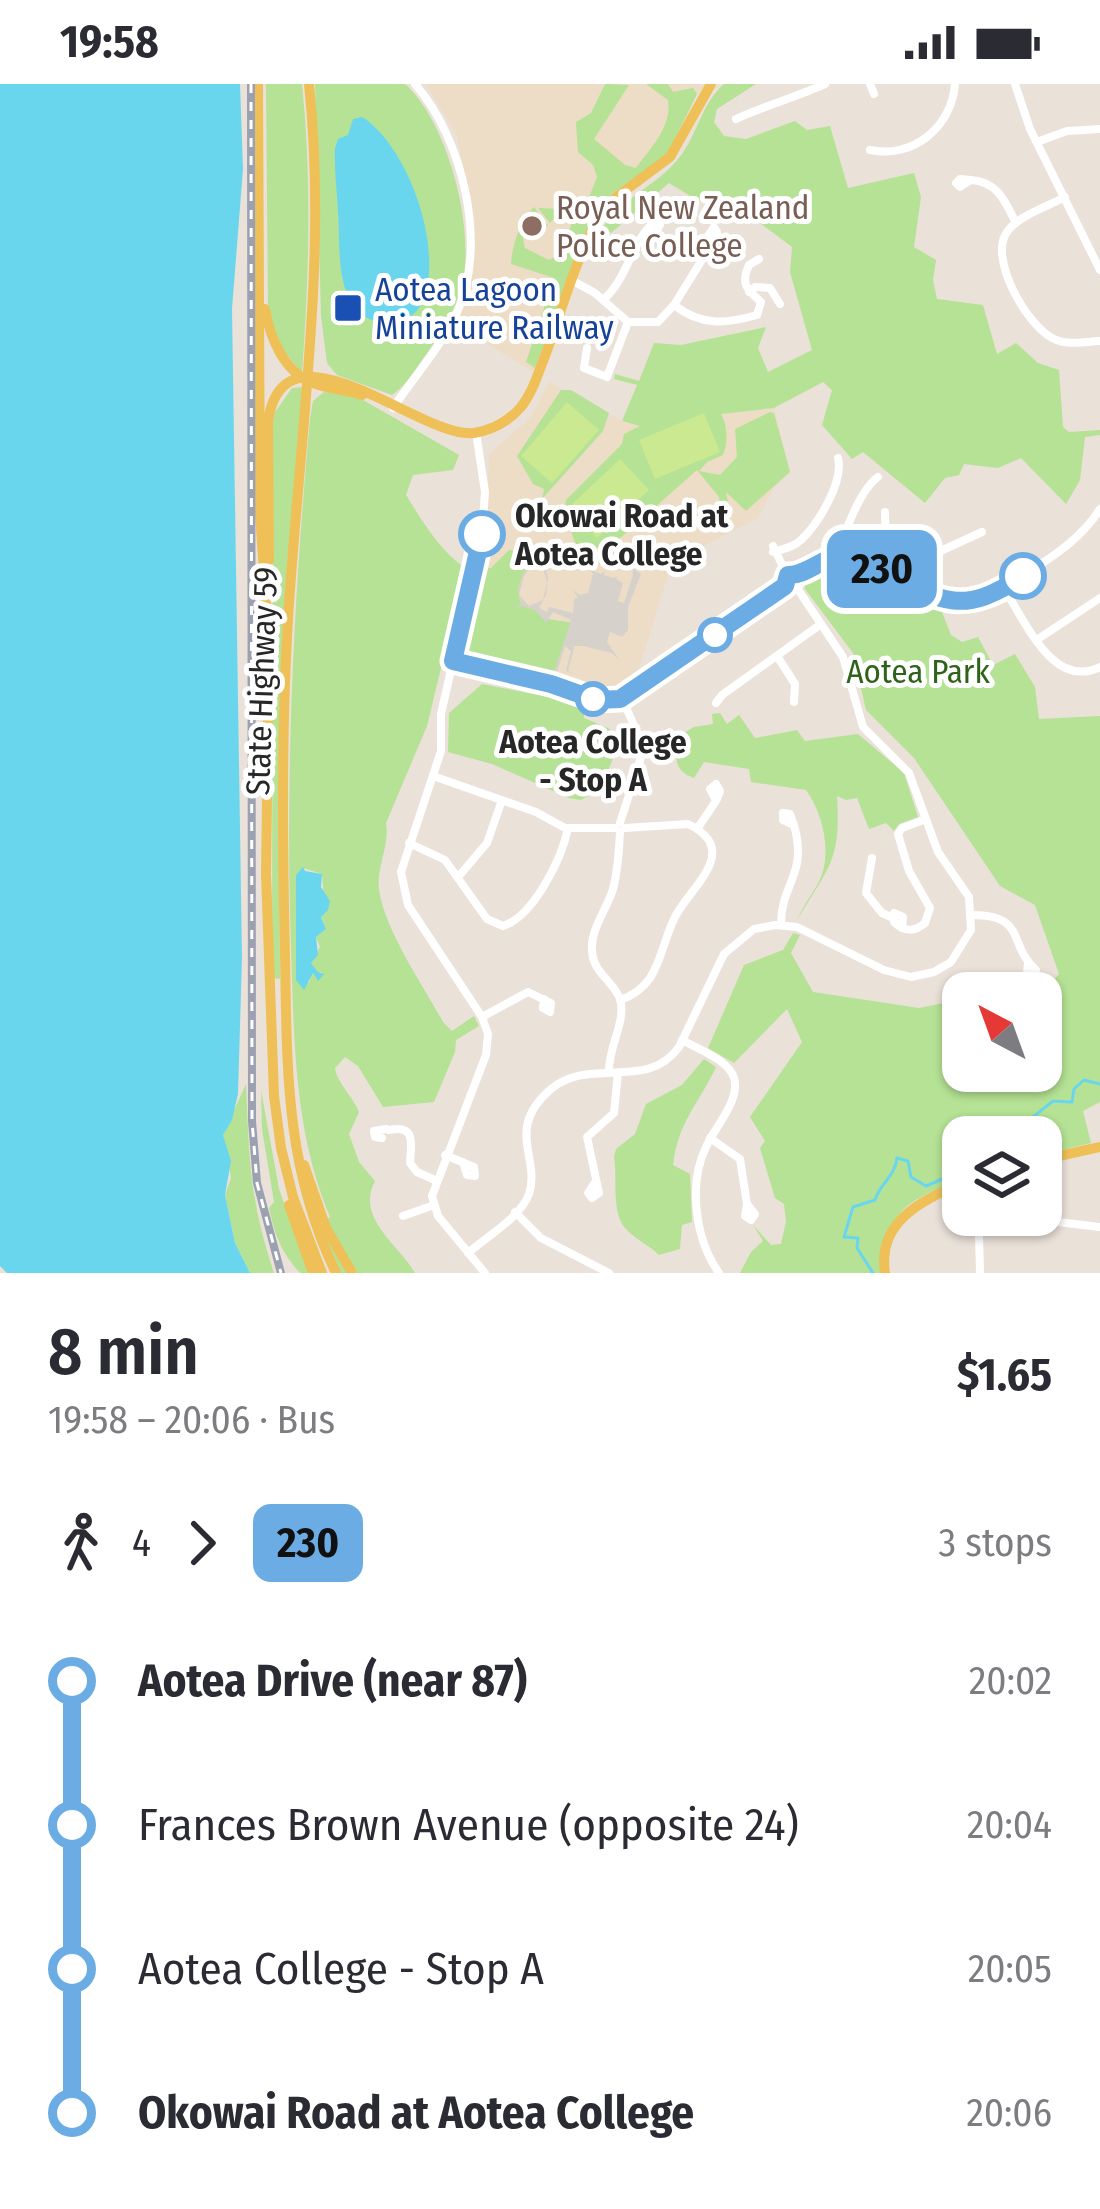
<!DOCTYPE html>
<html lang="en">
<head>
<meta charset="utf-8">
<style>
  :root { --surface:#fff; --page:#f7f7f7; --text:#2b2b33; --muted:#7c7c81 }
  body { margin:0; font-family:"Fira Sans Condensed",sans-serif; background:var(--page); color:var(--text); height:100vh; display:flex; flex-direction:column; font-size:45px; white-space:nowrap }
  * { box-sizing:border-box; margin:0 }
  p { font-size:39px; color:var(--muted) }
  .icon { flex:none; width:66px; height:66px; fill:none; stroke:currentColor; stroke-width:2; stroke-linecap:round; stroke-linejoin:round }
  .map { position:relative; height:1189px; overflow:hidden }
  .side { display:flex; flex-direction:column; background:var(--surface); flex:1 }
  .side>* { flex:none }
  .badge { padding:0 24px; border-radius:18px; font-size:42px; line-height:78px }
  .needle { width:78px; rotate:319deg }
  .tools { position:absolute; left:942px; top:888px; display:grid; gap:24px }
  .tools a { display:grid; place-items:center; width:120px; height:120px; border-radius:24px; background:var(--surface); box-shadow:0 3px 9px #0004; font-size:60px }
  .map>.badge { position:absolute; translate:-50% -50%; box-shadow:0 0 0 6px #fff }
  .legs { display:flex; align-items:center; gap:18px; height:132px; padding:0 48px; font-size:39px }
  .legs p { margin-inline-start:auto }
  .head { display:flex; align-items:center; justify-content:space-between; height:204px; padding:0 48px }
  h1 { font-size:66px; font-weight:600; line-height:90px }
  ul { padding:0 48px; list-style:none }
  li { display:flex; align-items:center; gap:42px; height:144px; font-size:45px }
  li i { display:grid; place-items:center; width:18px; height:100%; margin:0 15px; background:currentColor }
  li i::after { content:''; width:30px; height:30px; margin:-15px; border:9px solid; border-radius:50%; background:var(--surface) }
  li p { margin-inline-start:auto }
  li:first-child i { background:linear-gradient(#0000 50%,currentColor 0) }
  li:last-child i { background:linear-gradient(currentColor 50%,#0000 0) }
  .status { display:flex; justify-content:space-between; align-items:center; height:84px; padding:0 60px; background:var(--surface); direction:ltr }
  .status svg { height:33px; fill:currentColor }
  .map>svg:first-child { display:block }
</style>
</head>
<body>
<div class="status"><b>19:58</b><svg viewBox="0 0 49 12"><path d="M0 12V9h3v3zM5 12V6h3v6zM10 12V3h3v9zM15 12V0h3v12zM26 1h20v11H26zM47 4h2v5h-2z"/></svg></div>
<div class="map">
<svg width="1100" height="1189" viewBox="0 0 1100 1189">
  <rect width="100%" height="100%" fill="#eae1d9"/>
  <g fill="#edddc7">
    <path d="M426,0H707L697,10L678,53L658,78L609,112L596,129L533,288L455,240L470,204L475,137L457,52Z"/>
    <path d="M549,298L622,337L639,341L681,318L723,330L774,324L790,388L774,404L758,434L700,464L668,491L636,595L621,606L564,591L557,596L457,574L487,431L489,370L530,334Z"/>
  </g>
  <g fill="#b5e294" fill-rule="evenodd">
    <path d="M266,0H302C312,96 309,192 302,289L279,261L268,224Z"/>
    <path d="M315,0H405C448,38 476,146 462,201C455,228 438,254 422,276C413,289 405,302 392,311L337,291L327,279L321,232Z"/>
    <path d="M605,0L629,1L594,55L625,81L636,84C651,63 672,43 668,16L646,0H668L673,8L693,4L697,10L668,69L609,112L591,139L535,284L526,278L554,194L511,180C512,161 520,137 534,123L548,142L527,147L523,155L525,164L549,176L562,169L573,135L557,131L550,139L538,124L584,126L597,93L593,81L578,68L576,38L591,29Z"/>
    <path d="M724,0H756L717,25L714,38L724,52L746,55L795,37L807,46L830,42L848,104L914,89L921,113L914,163L936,176L933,196L937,215L983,221L997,270L1016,259L1038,279L1059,286L1063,343L1069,348L1100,346V351L1085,353L1080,396L1066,420L1021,374L998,384L964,380L959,391L945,394L925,419L863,368L852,375L822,341L832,306L823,298L774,324L721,330C728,342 728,359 723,371L707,378L699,387L720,391L737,373L735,345L770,328L774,329L790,388L746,427L726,408L730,429L723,441L719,413L697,386L609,464V471L617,481L614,484L598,480L591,461H576L564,429L566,416L622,360L624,350L640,342L622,337L637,301L614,295L615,290L639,297L654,259L681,261L766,243L758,264L768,288L812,266L790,188L792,163L740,124L700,118L669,99L611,149L602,145C622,113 657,102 679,74C698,50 701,20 724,0Z"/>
    <path d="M304,303L279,735L280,895L272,894L273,331L292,304Z"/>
    <path d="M561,306H571L609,329L603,347L542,415L544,405L533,400L517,372Z"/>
    <path d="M324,308L356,312L459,371L453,386L413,391L406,411C423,438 439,466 465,484L427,642L386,739C390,762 376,783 379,806C385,847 423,901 443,938L452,947L474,932L479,942L456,956L455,968L434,1018L383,1023L358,982L345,973L335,984C337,999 352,1011 359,1028L349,1050L359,1078L375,1097C355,1134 399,1161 415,1189H340L319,1141L330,1133C294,1048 294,954 291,864C285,687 294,510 310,335L313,317ZM303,784L322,790L325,828L321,832L326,845L316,853L320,863L311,879L318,889L322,888L316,895L317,892L312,889L309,899L296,888V791Z"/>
    <path d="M509,466L521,468V476L524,473L530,480C521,491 515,508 522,521L547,530V535L582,540L573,542L568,554L586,559L587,546L591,543L585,562L564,561L552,594L467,574L462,569L481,485L491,484Z"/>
    <path d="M844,479L858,481L940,523L951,551L962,558L978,553L993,581L1015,570L1035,603L1039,635L1100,632V1018L1083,1027L1091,1059L1041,1071V1053H963V1093C907,1119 886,1123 882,1189H740L751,1168L763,1157L753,1141L771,1161L781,1160L786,1138L784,1120L775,1114L760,1064L765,1057L750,1033L802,958L787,925L734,979L708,964L744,881L783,866L793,849L800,851L791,869L813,908L919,924L963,915V987H1041V910L1059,890L1035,821L1000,802L914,674L866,626L853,569L805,505V498L830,482Z"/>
    <path d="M482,600L584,620V634L610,645L617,664L601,705L581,716L569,714L492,680L448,668L449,629Z"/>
    <path d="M720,629L727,640L739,631L755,654L797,646L805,657L858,650L904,689L918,733L899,740L894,747L886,739L869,745L857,714L846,716L837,712C841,778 829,782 797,836C804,818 821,801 824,783C829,757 821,727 806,706L751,698L749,685L704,678L694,694C673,687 675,672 677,653L694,643L713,640L712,630Z"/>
    <path d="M704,975L716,983C698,1021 678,1038 673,1081L690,1090L692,1138L682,1141L680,1165L659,1171C649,1161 637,1156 628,1147C610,1131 618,1096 614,1073L616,1065L635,1050L646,1020L682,1001Z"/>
    <path d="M246,1000C249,1074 250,1118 274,1189H250L235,1159L225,1111L231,1094L223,1051Z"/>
    <path d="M261,1006L279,1105L309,1189H300C281,1167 276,1155 269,1124L274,1118L262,1045Z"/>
  </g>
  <g fill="#cbe990">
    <path d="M567,318L599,346L552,399L521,372Z"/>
    <path d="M704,329L720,368L655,395L639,356Z"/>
    <path d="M620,375L649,406L597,454L569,423Z"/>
  </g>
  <path fill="#d6d1cb" d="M525,472L531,482L524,492L519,511L529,522L543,516L547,498L543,484L551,483L546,488L548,494L546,511L539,524L547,528L549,523L573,529L574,515L578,514L573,506L580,511L588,509L593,490L589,485L601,490L605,487L604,491L614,494L618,492L616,495L623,499L618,517L624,519L633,491L632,483L641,490L628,523V546L622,553L610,548L607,558L620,577L612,569L575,560L568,587L577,591L566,587L571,567L565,562L558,585L552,594L571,536L553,528L546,539L535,526L522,522L514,525L521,520L518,506L523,489L530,481Z"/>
  <g fill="#6ad6ee">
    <path d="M0,0H240L243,85L232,225L242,874L238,1010L232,1036L223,1051L231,1077L225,1111L235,1159L250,1189H7L0,1182Z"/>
    <path d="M362,33C408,61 448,171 420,222C414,233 401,239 389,239C332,238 341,167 338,128C337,107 334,85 335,64L338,55L348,51L353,35Z"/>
    <path d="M303,783L305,787L322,790L321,803L330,817L328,826L321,833L326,845L316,853L318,871L311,879L318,888L324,890L318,897L313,889L304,906L296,896V791Z"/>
  </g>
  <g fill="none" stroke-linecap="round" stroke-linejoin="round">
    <g stroke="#6ad6ee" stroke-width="3">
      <path d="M1008,1053L1053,1017L1072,1018L1074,1005L1084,996L1100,1000"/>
      <path d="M873,1189L857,1164L858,1154L844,1153L853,1123L875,1116C880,1099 895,1093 897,1074L908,1077L911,1093L926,1102L947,1093L955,1095L963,1079"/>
    </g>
    <g stroke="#fff" stroke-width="8">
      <path d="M870,0L874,10"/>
      <path d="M1015,0L1030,45L1100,186"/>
      <path d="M736,35C767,21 796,13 825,0"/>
      <path d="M1037,58L1067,47L1100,45"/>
      <path d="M870,66C913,75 952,43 955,0"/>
      <path d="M971,96L960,95L956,99L960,103L971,96C998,98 1005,117 1016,139"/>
      <path d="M1065,113C1047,123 1019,131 1007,148C988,174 1027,241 1052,254C1067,262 1084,258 1100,257"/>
      <path d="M573,197L595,209L628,238H658L674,221L713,158L717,148L714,143L706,155L707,165"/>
      <path d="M749,208L755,203L770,204L780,220"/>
      <path d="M603,216C628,194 630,161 653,139L660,141L655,149L643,153"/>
      <path d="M674,221C701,242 725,240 757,231L761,218C747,205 740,200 749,181L759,175"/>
      <path d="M587,264L584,284L607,293L628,238"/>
      <path d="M393,324C413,294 440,264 456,231C489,162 463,55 415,0"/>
      <path d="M476,348L485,408L482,449L441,630V667L401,788L408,821L482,933L488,950L486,971L432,1112L438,1132L485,1189"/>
      <path d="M885,428L886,464L892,478L888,489"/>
      <path d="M773,462L787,491"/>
      <path d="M773,468C783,465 794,463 801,456C819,439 844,397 838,374"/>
      <path d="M934,470L982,448"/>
      <path d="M841,471C841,451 862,404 878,393"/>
      <circle cx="792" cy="498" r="8"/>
      <path d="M797,493C810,485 823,474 838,472C885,465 921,528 975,517C996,513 1014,498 1032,486C1058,469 1082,453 1100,425"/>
      <path d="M1004,505C1026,537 1052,606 1100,583"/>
      <path d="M1038,555L1100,514"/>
      <path d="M777,572L795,600L794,618"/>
      <path d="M453,577L551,600L596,616L619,615L785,502"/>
      <path d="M716,619L722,611L821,540"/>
      <path d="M433,692L536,728L565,744H616"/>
      <path d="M620,739L642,670L639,653L622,614"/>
      <path d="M697,745L714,720L717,715L720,707L716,700L710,705L716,716"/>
      <path d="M409,759L445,776L487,835L503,842C534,832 562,774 568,744"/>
      <path d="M872,774L866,809L882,829L891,833"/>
      <path d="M459,792L487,759L502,716"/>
      <path d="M972,831C1028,831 1007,861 1036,886L1034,892L1027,889L1028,879"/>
      <path d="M781,840C781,799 808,791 794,741L783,736V729L790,730L794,741"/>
      <path d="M902,844L903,833L894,829V838C904,848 915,848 925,839L930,824L909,787L898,750L902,744L926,735"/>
      <path d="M620,916C661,902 658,867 675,833C690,803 743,766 688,740L625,744"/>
      <path d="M482,933L528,908L551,919L550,928L543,924L544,915"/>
      <path d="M682,956C698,965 729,976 734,994C741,1016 714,1044 706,1063C688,1100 695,1155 719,1189"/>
      <path d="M609,988C608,963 627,936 620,915C613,896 593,889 592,867C590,846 607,825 613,805C618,786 619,768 620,748"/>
      <path d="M389,1046C417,1040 411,1061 410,1079L417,1088L435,1096"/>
      <path d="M382,1054L375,1053L374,1047L386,1045"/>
      <path d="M710,1054L740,1075L747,1120L755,1130L751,1136L745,1132L747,1121"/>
      <path d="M445,1071L474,1083L475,1092L467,1091L463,1078"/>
      <path d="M596,1097L588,1109L592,1114L599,1109L587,1053L614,1029L618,989"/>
      <path d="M515,1128L541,1154L609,1189"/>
      <path d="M1040,1131L1058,1138L1100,1143"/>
      <path d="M403,1132L434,1121"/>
      <path d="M468,1169C486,1153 521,1133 529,1110C541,1074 504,1045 551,1005C590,972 647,1008 679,963L724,870L754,845L775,841L797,843L884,886L911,893L934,888L951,878L971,846L969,813L938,768L909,689L863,643L843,573L797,504"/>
      <path d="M980,1189L979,1152L985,1131"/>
    </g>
    <g stroke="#f0c058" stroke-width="10">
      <path d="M258,0L260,430L269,562L266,790L274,1012L281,1064L293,1113L322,1189"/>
      <path d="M309,0C326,160 304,320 292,480C281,609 282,740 285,870C287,984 285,1084 336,1189"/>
      <path d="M265,225C270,254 284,288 313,299C328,305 346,306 362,311"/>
      <path d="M269,476L268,337C285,228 422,356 474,349C492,346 509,337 521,323C533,308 538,289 545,272C562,226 575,176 599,133L615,114L670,73L711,0"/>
      <path d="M1041,1076L1100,1063"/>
      <path d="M304,1081L326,1144L352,1189"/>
      <path d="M289,1121L313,1189"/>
      <path d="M885,1189C877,1136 923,1117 963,1098"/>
    </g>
    <g stroke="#9ca1b2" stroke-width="8">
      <path id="rail" d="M251,0L252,1037L257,1099L281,1189"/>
    </g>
    <use href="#rail" stroke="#fff" stroke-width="3" stroke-dasharray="9" stroke-linecap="butt"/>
  </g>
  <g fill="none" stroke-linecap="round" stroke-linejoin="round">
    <g stroke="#fff" stroke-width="27">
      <path id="line-1" d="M482,450L453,577L551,600L596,616L620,615L785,502L788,491C808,492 824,470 848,472C861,473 872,479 883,486C942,519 963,532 1023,492"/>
    </g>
    <use href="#line-1" stroke="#6cace4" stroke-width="18"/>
  </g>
  <circle fill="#8d6e63" stroke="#fff" stroke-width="4.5" cx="532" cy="142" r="12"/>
  <rect fill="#1a4fb4" stroke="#fff" stroke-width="4.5" x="333" y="209" width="30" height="30" rx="6"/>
  <g fill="#fff" stroke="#6cace4" stroke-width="6">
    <circle cx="482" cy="450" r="21"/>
    <circle cx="1023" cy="492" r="21"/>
    <circle cx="715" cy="551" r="15"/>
    <circle cx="593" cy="615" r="15"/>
  </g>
  <g text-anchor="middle" stroke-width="10" stroke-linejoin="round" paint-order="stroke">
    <g font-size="33" fill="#785e54" stroke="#fff" text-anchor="start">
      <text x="556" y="135">Royal New Zealand<tspan x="556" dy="38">Police College</tspan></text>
    </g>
    <g font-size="33" fill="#164399" stroke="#fff" text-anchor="start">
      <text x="375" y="217">Aotea Lagoon<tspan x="375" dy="38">Miniature Railway</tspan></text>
    </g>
    <g font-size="33" font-weight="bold" fill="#272727" stroke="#fff" text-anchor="start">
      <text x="515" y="443">Okowai Road at<tspan x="515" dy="38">Aotea College</tspan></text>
      <text x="593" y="669" text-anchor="middle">Aotea College<tspan x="593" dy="38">- Stop A</tspan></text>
    </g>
    <g font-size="33" fill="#2f6319" stroke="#fff">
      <text x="918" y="599">Aotea Park</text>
    </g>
    <g font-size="33" fill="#272727" stroke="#fff">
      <text transform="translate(261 597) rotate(-88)" y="12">State Highway 59</text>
    </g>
  </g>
</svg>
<div class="tools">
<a><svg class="needle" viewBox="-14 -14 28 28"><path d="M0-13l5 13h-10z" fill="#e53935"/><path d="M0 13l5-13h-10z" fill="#7c7c81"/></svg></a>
<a><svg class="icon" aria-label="layers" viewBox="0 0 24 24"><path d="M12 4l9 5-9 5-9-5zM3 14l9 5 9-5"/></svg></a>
</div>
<b class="badge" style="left:882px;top:485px;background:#6cace4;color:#111">230</b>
</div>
<section class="side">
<div class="head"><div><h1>8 min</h1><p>19:58 – 20:06 · Bus</p></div><b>$1.65</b></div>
<div class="legs"><svg class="icon" aria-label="walk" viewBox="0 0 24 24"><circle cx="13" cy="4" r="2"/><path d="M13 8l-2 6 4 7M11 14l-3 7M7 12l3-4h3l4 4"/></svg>4<svg class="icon" aria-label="forward" viewBox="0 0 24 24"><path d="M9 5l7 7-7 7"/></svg><b class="badge" style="background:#6cace4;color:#111">230</b><p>3 stops</p></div>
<ul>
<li><i style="color:#6cace4"></i><b>Aotea Drive (near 87)</b><p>20:02</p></li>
<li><i style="color:#6cace4"></i><span>Frances Brown Avenue (opposite 24)</span><p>20:04</p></li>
<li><i style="color:#6cace4"></i><span>Aotea College - Stop A</span><p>20:05</p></li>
<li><i style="color:#6cace4"></i><b>Okowai Road at Aotea College</b><p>20:06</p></li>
</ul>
</section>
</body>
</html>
